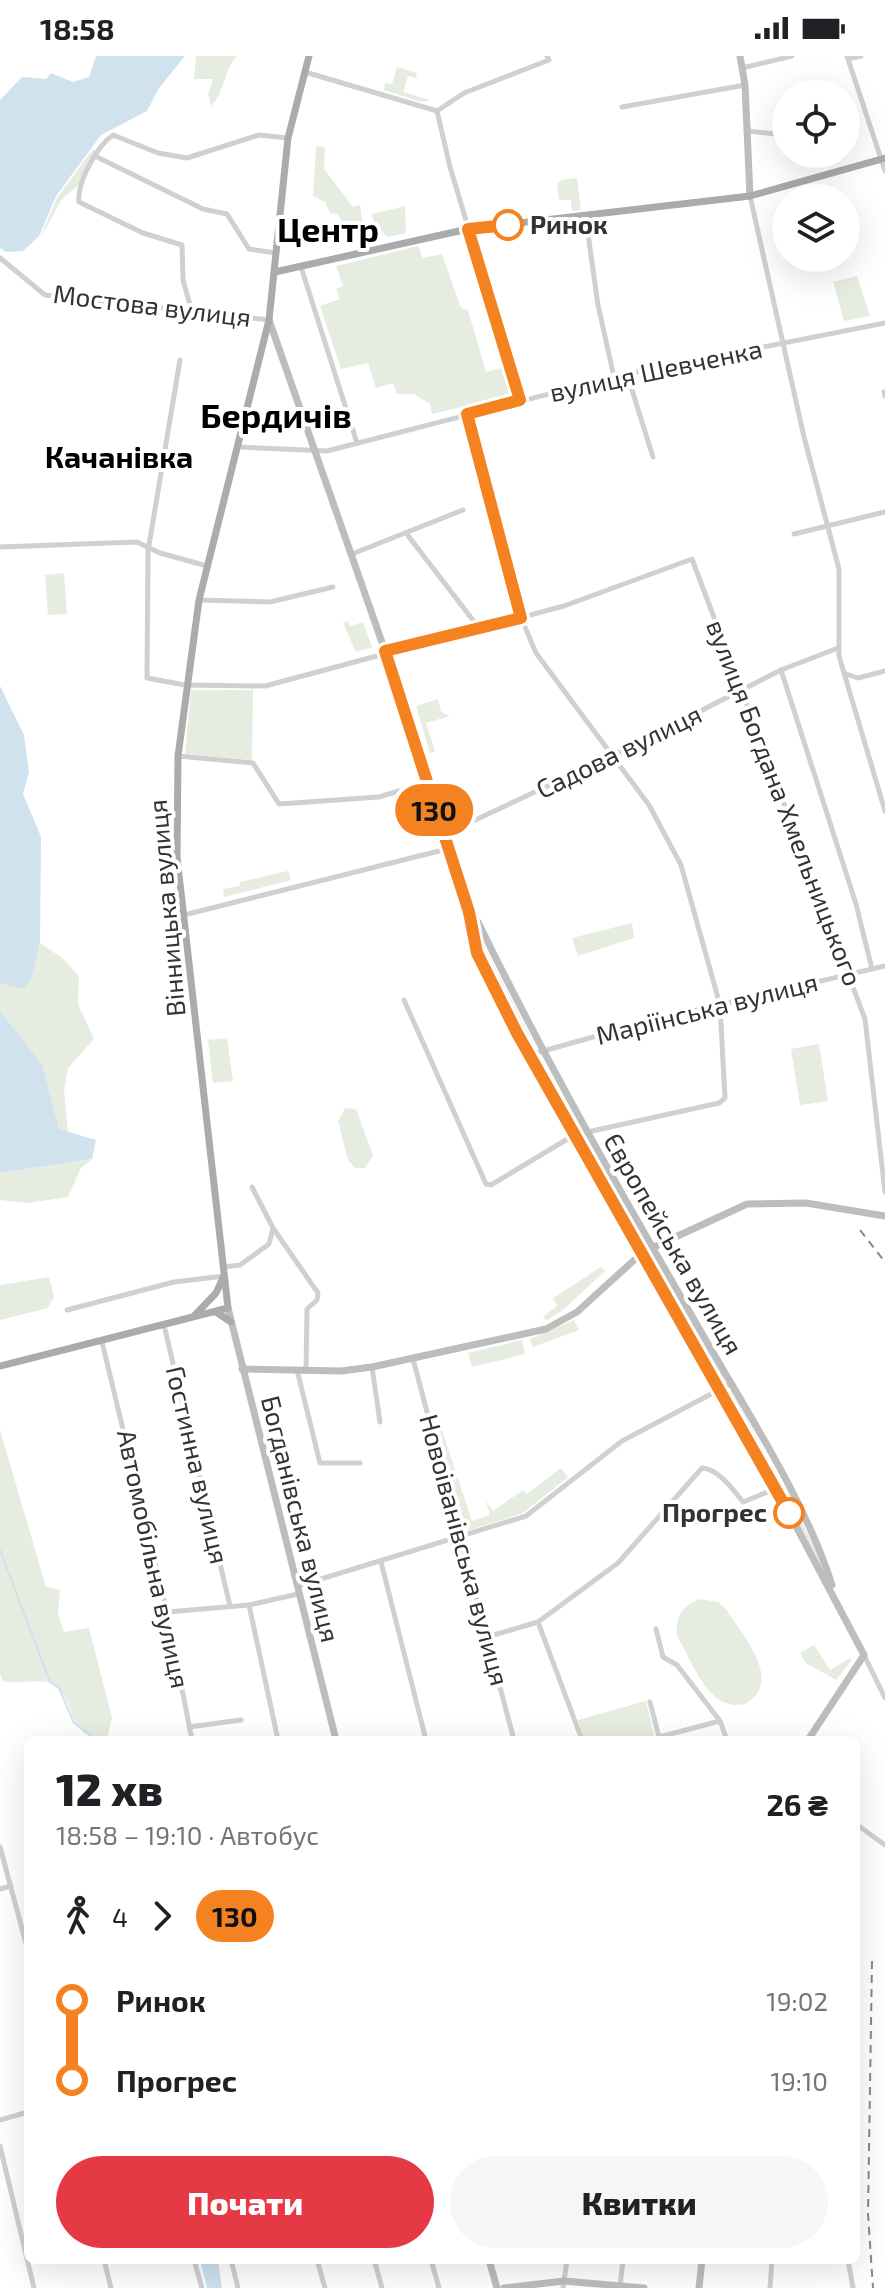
<!DOCTYPE html>
<html lang="uk">
<head>
<meta charset="utf-8">
<style>
  :root { --surface:#fff; --page:#f6f6f6; --text:#202124; --muted:#757577; --accent:#e63946 }
  body { margin:0; font-family:"Exo 2",sans-serif; background:var(--page); color:var(--text); height:100vh; display:flex; flex-direction:column; font-size:30px; white-space:nowrap }
  * { box-sizing:border-box; margin:0 }
  p { font-size:26px; color:var(--muted) }
  .icon { flex:none; width:44px; height:44px; fill:none; stroke:currentColor; stroke-width:2; stroke-linecap:round; stroke-linejoin:round }
  .map { position:relative; flex:1; overflow:hidden }
  .drawer { position:absolute; left:24px; top:1680px; width:836px; height:528px; display:flex; flex-direction:column; background:var(--surface); border-radius:12px; box-shadow:0 8px 32px #0002 }
  .drawer>* { flex:none }
  .badge { padding:0 16px; border-radius:26px; font-size:28px; line-height:52px }
  .fabs { position:absolute; left:772px; top:24px; display:grid; gap:16px }
  .fabs a { display:grid; place-items:center; width:88px; height:88px; border-radius:50%; background:var(--surface); box-shadow:0 8px 32px #0002; font-size:40px }
  .map>.badge { position:absolute; translate:-50% -50%; box-shadow:0 0 0 4px #fff }
  .legs { display:flex; align-items:center; gap:12px; height:88px; padding:0 32px; font-size:26px }
  .legs p { margin-inline-start:auto }
  .head { display:flex; align-items:center; justify-content:space-between; height:136px; padding:0 32px }
  h1 { font-size:44px; font-weight:800; line-height:60px }
  .action { display:flex; gap:16px; margin-top:auto; padding:16px 32px }
  .action a { flex:1; height:92px; border-radius:48px; background:var(--accent); color:#fff; font-size:32px; font-weight:800; line-height:92px; text-align:center }
  .action a+a { background:var(--page); color:var(--text) }
  ul { padding:0 32px; list-style:none }
  li { display:flex; align-items:center; gap:28px; height:80px; font-size:30px }
  li i { display:grid; place-items:center; width:12px; height:100%; margin:0 10px; background:currentColor }
  li i::after { content:''; width:20px; height:20px; margin:-10px; border:6px solid; border-radius:50%; background:var(--surface) }
  li p { margin-inline-start:auto }
  li:first-child i { background:linear-gradient(#0000 50%,currentColor 0) }
  li:last-child i { background:linear-gradient(currentColor 50%,#0000 0) }
  .status { display:flex; justify-content:space-between; align-items:center; height:56px; padding:0 40px; background:var(--surface); direction:ltr }
  .status svg { height:22px; fill:currentColor }
  .map>svg:first-child { display:block }
</style>
</head>
<body>
<div class="status"><b>18:58</b><svg viewBox="0 0 49 12"><path d="M0 12V9h3v3zM5 12V6h3v6zM10 12V3h3v9zM15 12V0h3v12zM26 1h20v11H26zM47 4h2v5h-2z"/></svg></div>
<div class="map">
<svg width="885" height="2232" viewBox="0 0 885 2232">
  <rect width="100%" height="100%" fill="#fff"/>
  <g fill="#e6ecdf">
    <path d="M196,0H237C223,15 225,37 211,50L208,38L213,23H194Z"/>
    <path d="M397,11L417,17L416,22L408,20L403,36L430,44L421,46L384,34L385,27L392,28Z"/>
    <path d="M316,90L325,91L324,113L353,151L360,149L363,170L339,180L337,172L343,169L338,158L330,157L325,146L313,140Z"/>
    <path d="M93,93L96,95L81,127L62,143L39,184L57,142Z"/>
    <path d="M577,122L581,154L572,155L571,144H559L557,128L561,124Z"/>
    <path d="M405,150L406,177L387,181L379,171H375L372,158Z"/>
    <path d="M418,190L423,202L442,198L461,252L468,254L486,316L505,311L513,339L432,358L430,348L414,338H397L393,327L376,332L368,307L341,313L320,250L340,243L336,233L343,230L336,210Z"/>
    <path d="M857,220L870,260L844,265L833,226Z"/>
    <path d="M64,517L67,558L48,559L45,519Z"/>
    <path d="M348,565L350,570L363,566L372,591L356,596L343,567Z"/>
    <path d="M191,634H253L252,704L185,698Z"/>
    <path d="M438,643L441,656L450,660L426,667L435,695L430,697L416,650Z"/>
    <path d="M288,815L291,824L224,841L223,833L240,830V826Z"/>
    <path d="M632,867L634,882L578,900L572,882Z"/>
    <path d="M40,887L61,901L79,920L78,948L94,983L68,1012L64,1034L68,1076L59,1073L42,1008L0,955V926L31,924Z"/>
    <path d="M487,896L533,986L527,990L481,899Z"/>
    <path d="M227,982L233,1025L213,1027L208,984Z"/>
    <path d="M819,988L828,1045L800,1049L791,993Z"/>
    <path d="M539,998L580,1071L574,1075L533,1001Z"/>
    <path d="M345,1052L356,1053L373,1099L365,1112H355L348,1104L338,1065Z"/>
    <path d="M586,1081L648,1187L642,1191L580,1085Z"/>
    <path d="M92,1103L81,1112L68,1141L27,1147L0,1144V1117Z"/>
    <path d="M654,1197L724,1321L719,1325L648,1201Z"/>
    <path d="M601,1211L605,1215L563,1254L547,1264L543,1261L557,1250L553,1242Z"/>
    <path d="M49,1221L54,1241L48,1252L0,1264V1229Z"/>
    <path d="M574,1264L579,1274L533,1291L530,1283Z"/>
    <path d="M522,1284L525,1298L472,1311L468,1297Z"/>
    <path d="M732,1334L824,1509L819,1512L726,1337Z"/>
    <path d="M0,1374L46,1531L60,1534L58,1557L64,1576L89,1572L112,1662L107,1684C71,1684 75,1652 59,1632C48,1619 18,1630 3,1625L0,1618Z"/>
    <path d="M442,1374L472,1465L490,1459L486,1445L493,1455L523,1434L527,1438L561,1412L568,1421L523,1457L470,1474L463,1471L437,1375Z"/>
    <path d="M700,1543L718,1546L726,1553C742,1579 785,1625 745,1648C708,1657 693,1606 677,1580C675,1561 682,1550 700,1543Z"/>
    <path d="M814,1589L830,1614L850,1602L852,1604L836,1624L806,1607L800,1597Z"/>
    <path d="M646,1645L655,1682L584,1684L578,1664Z"/>
  </g>
  <g fill="#cfe2ee">
    <path d="M96,0H185L159,32L147,55L101,79L56,140L39,180L23,195L6,196L0,192V44L22,21L46,23L51,17L73,26L89,21Z"/>
    <path d="M0,630L24,679L29,716L23,738L41,781L40,887L31,924L23,933L0,927Z"/>
    <path d="M0,955L42,1008L59,1073L96,1084L92,1103L0,1117Z"/>
    <path d="M200,2204H218L222,2232H207Z"/>
  </g>
  <g fill="none" stroke-linecap="round" stroke-linejoin="round">
    <path stroke="#cfe2ee" stroke-width="2" d="M0,1494L50,1626L59,1632L74,1667L97,1684"/>
    <g stroke="#d0d0d0" stroke-width="5">
      <path d="M847,0L885,115"/>
      <path d="M848,3L861,0"/>
      <path d="M742,12L792,0"/>
      <path d="M305,16L437,55"/>
      <path d="M831,30L834,38"/>
      <path d="M622,51L745,29"/>
      <path d="M437,55L450,111L520,344"/>
      <path d="M437,55L464,37L549,4L547,0"/>
      <path d="M747,75L786,79"/>
      <path d="M797,98H809"/>
      <path d="M97,101L203,153L227,158L249,193L276,197"/>
      <path d="M750,140L804,381L839,513V600L885,755"/>
      <path d="M588,178L598,249L614,321"/>
      <path d="M0,202L45,239L269,264"/>
      <path d="M301,211L357,387"/>
      <path d="M192,256L183,224L182,189L143,177L79,146C77,126 97,90 113,79L158,97L187,102L259,79L288,82"/>
      <path d="M180,304L148,495L147,622L185,629L265,630L564,550L692,503L865,963L885,1136"/>
      <path d="M627,318L653,401"/>
      <path d="M884,336L885,340"/>
      <path d="M239,391L327,395L627,318L885,267"/>
      <path d="M406,477L479,572"/>
      <path d="M794,478L885,456"/>
      <path d="M0,491L137,486L160,497L207,510"/>
      <path d="M352,498L463,454"/>
      <path d="M199,544L270,546L333,531"/>
      <path d="M781,614L856,848L872,913"/>
      <path d="M846,618L858,622L885,615"/>
      <path d="M178,700L253,707L279,748L379,741L425,727"/>
      <path d="M443,779L614,699L781,614L838,592"/>
      <path d="M184,859L447,793"/>
      <path d="M404,944L486,1128L491,1129L574,1079L719,1047L725,1042L720,949L681,809L649,749L536,597L519,557L467,358"/>
      <path d="M529,999L650,965L885,910"/>
      <path d="M252,1131L273,1172L318,1237L317,1244L307,1253L306,1315"/>
      <path d="M224,1211L240,1209L269,1188L273,1172"/>
      <path d="M67,1254L174,1226L224,1220"/>
      <path d="M164,1269L230,1550"/>
      <path d="M102,1286L167,1556L192,1684"/>
      <path d="M413,1303L514,1684"/>
      <path d="M372,1311L380,1366"/>
      <path d="M297,1314L320,1407H360"/>
      <path d="M381,1506L426,1684"/>
      <path d="M298,1530L526,1460L622,1385L730,1328"/>
      <path d="M249,1549L278,1684"/>
      <path d="M167,1556L249,1549L298,1538"/>
      <path d="M656,1573L663,1601L677,1609L720,1665"/>
      <path d="M487,1581L538,1566"/>
      <path d="M864,1599L885,1642"/>
      <path d="M650,1646L659,1681L720,1665L727,1684"/>
      <path d="M189,1671L241,1664"/>
      <path d="M582,1684L538,1566L618,1507L702,1412C719,1413 734,1435 743,1446L777,1432"/>
      <path d="M856,1768L885,1789"/>
      <path d="M0,1791L28,1895"/>
      <path d="M0,1833L11,1830"/>
      <path d="M0,2064L28,2056"/>
      <path d="M0,2090L34,2232"/>
      <path d="M104,2204L111,2232"/>
      <path d="M194,2204L202,2232"/>
      <path d="M231,2204L238,2232"/>
      <path d="M317,2204L325,2232"/>
      <path d="M374,2204L382,2232"/>
      <path d="M431,2204L439,2232"/>
      <path d="M848,2204L853,2232"/>
      <path d="M620,2230L623,2204"/>
      <path d="M563,2232L567,2204"/>
      <path d="M770,2232L772,2204"/>
    </g>
    <g stroke="#bdbdbd" stroke-width="7">
      <path d="M740,0L745,29L750,140"/>
      <path d="M269,264L385,595L469,856L477,897L517,977L749,1381L864,1599L808,1684"/>
      <path d="M469,856L478,866C547,1008 625,1144 704,1281C748,1358 805,1444 832,1529"/>
      <path d="M228,1252L336,1684"/>
      <path d="M242,1313L341,1315L372,1311L546,1273L577,1256L643,1196L747,1148L806,1147L885,1160"/>
      <path d="M489,2204L497,2232"/>
      <path d="M504,2232L564,2225L644,2232"/>
      <path d="M699,2232L702,2204"/>
    </g>
    <g stroke="#ababab" stroke-width="7">
      <path d="M275,216L468,173L750,140L885,102"/>
      <path d="M216,1256L231,1266"/>
      <path d="M195,1259L216,1237L223,1222"/>
      <path d="M0,1310L228,1252L177,801L178,700L199,544L269,264L288,82L309,0"/>
    </g>
    <g stroke="#888" stroke-width="2" stroke-dasharray="8 6" stroke-linecap="butt">
      <path d="M860,1174L885,1206"/>
      <path d="M872,1905L868,2158L873,2232"/>
    </g>
  </g>
  <g fill="none" stroke-linecap="round" stroke-linejoin="round">
    <g stroke="#fff" stroke-width="18">
      <path id="line-1" d="M508,169L468,173L520,344L467,358L521,562L385,595L469,856L477,897L517,977L789,1457"/>
    </g>
    <use href="#line-1" stroke="#f58220" stroke-width="12"/>
  </g>
  <g fill="#fff" stroke="#f58220" stroke-width="4">
    <circle cx="508" cy="169" r="14"/>
    <circle cx="789" cy="1457" r="14"/>
  </g>
  <g text-anchor="middle" stroke-width="8" stroke-linejoin="round" paint-order="stroke">
    <g font-size="26" font-weight="bold" fill="#333" stroke="#fff" text-anchor="start">
      <text x="530" y="178">Ринок</text>
      <text x="767" y="1466" text-anchor="end">Прогрес</text>
    </g>
    <g font-size="26" fill="#333" stroke="#fff">
      <text transform="translate(152 250) rotate(7)" y="9">Мостова вулиця</text>
      <text transform="translate(656 315) rotate(-12)" y="9">вулиця Шевченка</text>
      <text transform="translate(619 696) rotate(-26)" y="9">Садова вулиця</text>
      <text transform="translate(784 747) rotate(69)" y="9">вулиця Богдана Хмельницького</text>
      <text transform="translate(167 852) rotate(-95)" y="9">Вінницька вулиця</text>
      <text transform="translate(707 953) rotate(-14)" y="9">Маріїнська вулиця</text>
      <text transform="translate(673 1188) rotate(60)" y="9">Європейська вулиця</text>
      <text transform="translate(197 1409) rotate(77)" y="9">Гостинна вулиця</text>
      <text transform="translate(300 1463) rotate(76)" y="9">Богданівська вулиця</text>
      <text transform="translate(464 1494) rotate(75)" y="9">Новоіванівська вулиця</text>
      <text transform="translate(153 1503) rotate(78)" y="9">Автомобільна вулиця</text>
    </g>
    <g font-size="30" font-weight="bold" fill="#000" stroke="#fff">
      <text x="119" y="412">Качанівка</text>
    </g>
    <g font-size="34" font-weight="bold" fill="#000" stroke="#fff">
      <text x="328" y="186">Центр</text>
      <text x="276" y="372">Бердичів</text>
    </g>
  </g>
</svg>
<div class="fabs">
<a><svg class="icon" aria-label="locate" viewBox="0 0 24 24"><circle cx="12" cy="12" r="6"/><path d="M12 2v4M12 18v4M2 12h4M18 12h4"/></svg></a>
<a><svg class="icon" aria-label="layers" viewBox="0 0 24 24"><path d="M12 4l9 5-9 5-9-5zM3 14l9 5 9-5"/></svg></a>
</div>
<b class="badge" style="left:434px;top:754px;background:#f58220;color:#111">130</b>
<section class="drawer">
<div class="head"><div><h1>12 хв</h1><p>18:58 – 19:10 · Автобус</p></div><b>26 ₴</b></div>
<div class="legs"><svg class="icon" aria-label="walk" viewBox="0 0 24 24"><circle cx="13" cy="4" r="2"/><path d="M13 8l-2 6 4 7M11 14l-3 7M7 12l3-4h3l4 4"/></svg>4<svg class="icon" aria-label="forward" viewBox="0 0 24 24"><path d="M9 5l7 7-7 7"/></svg><b class="badge" style="background:#f58220;color:#111">130</b></div>
<ul>
<li><i style="color:#f58220"></i><b>Ринок</b><p>19:02</p></li>
<li><i style="color:#f58220"></i><b>Прогрес</b><p>19:10</p></li>
</ul>
<div class="action"><a>Почати</a><a>Квитки</a></div>
</section>
</div>
</body>
</html>
